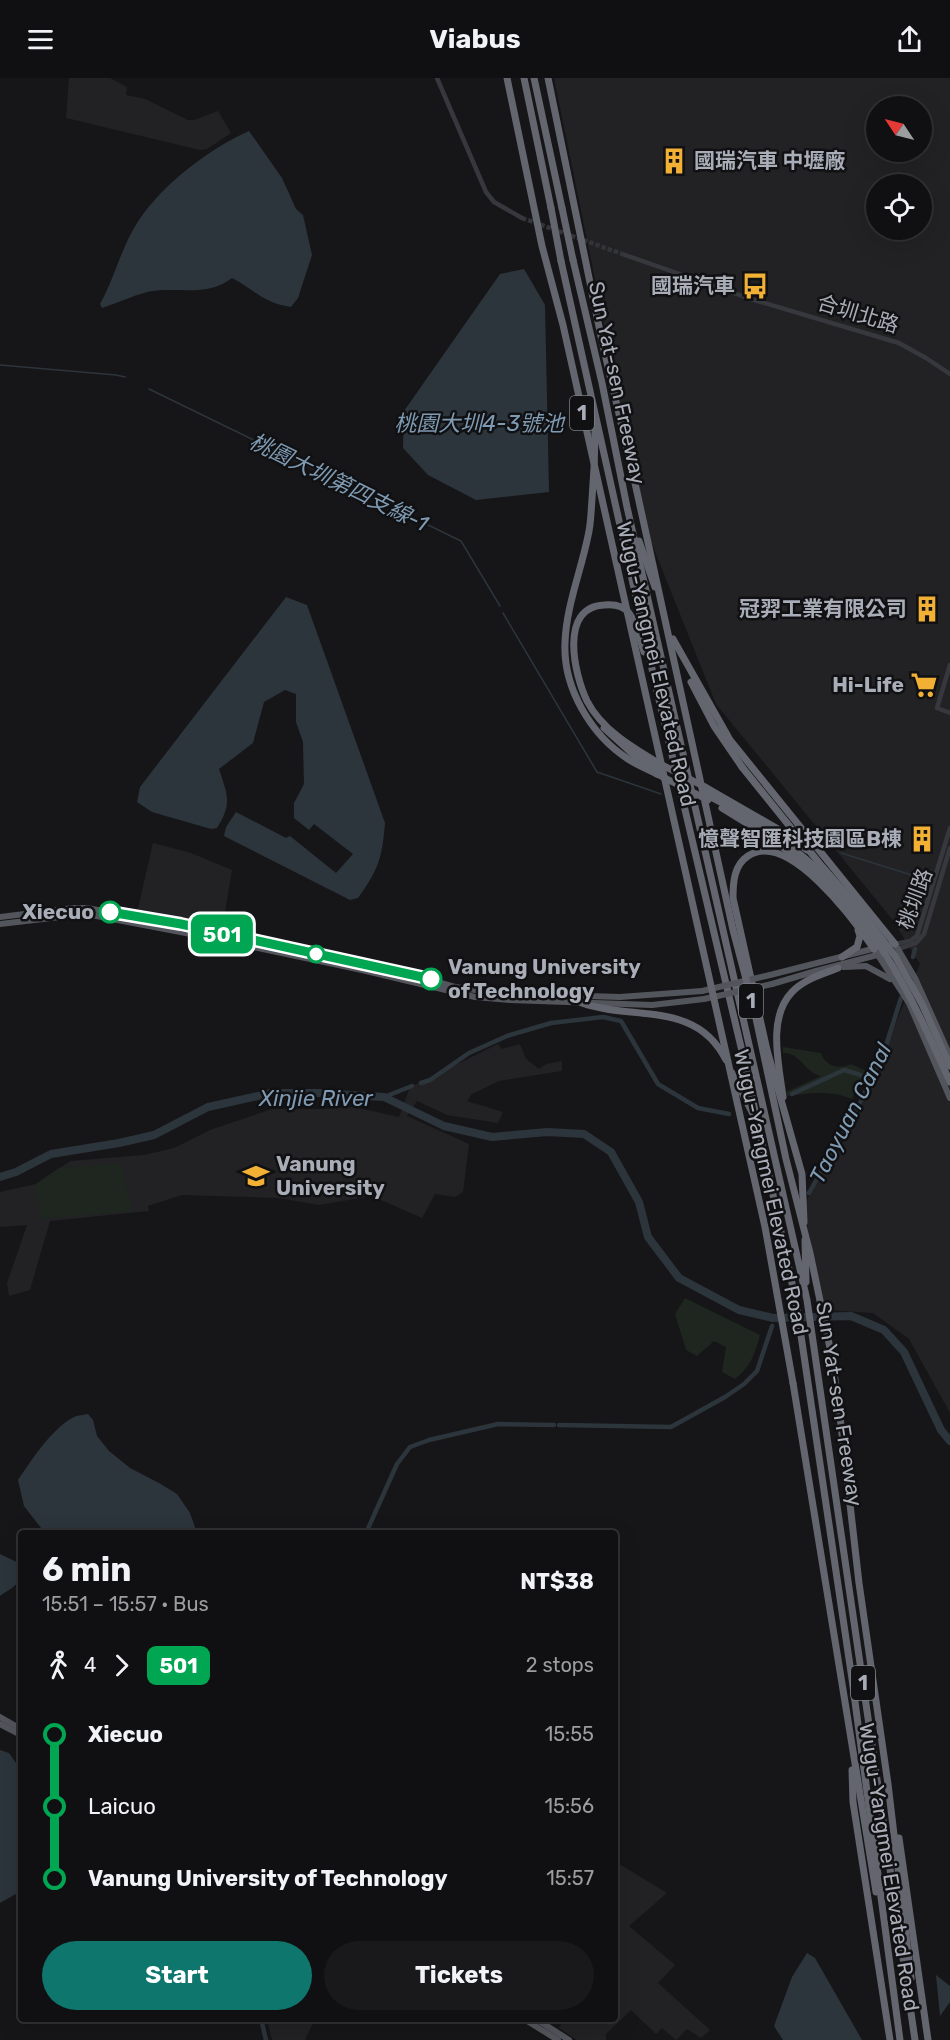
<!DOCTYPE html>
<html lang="en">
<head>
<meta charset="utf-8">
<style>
  :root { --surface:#101012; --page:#19191b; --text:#f1f3f6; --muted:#9c9d9f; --line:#303032; --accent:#0f766e }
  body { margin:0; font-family:Rubik,"Noto Sans TC",sans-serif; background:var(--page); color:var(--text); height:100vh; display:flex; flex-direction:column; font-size:22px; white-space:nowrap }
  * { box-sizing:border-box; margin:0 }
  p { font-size:20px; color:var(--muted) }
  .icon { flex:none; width:33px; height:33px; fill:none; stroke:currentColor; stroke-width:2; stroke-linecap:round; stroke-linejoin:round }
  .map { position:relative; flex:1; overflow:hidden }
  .drawer { position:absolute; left:18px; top:1452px; width:600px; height:492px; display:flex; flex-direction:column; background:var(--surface); border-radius:6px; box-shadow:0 6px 24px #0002,0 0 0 2px var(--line) }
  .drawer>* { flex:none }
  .badge { padding:0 12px; border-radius:9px; font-size:21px; line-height:39px }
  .needle { width:39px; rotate:305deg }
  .buttons { position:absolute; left:866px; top:18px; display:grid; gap:12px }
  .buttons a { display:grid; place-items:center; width:66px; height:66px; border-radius:50%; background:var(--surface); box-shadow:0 6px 24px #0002,0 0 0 2px var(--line); font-size:30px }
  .map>.badge { position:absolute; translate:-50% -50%; box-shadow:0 0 0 3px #fff }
  .legs { display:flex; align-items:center; gap:9px; height:66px; padding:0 24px; font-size:20px }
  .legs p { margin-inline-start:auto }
  .overview { display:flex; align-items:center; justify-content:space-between; height:102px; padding:0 24px }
  h1 { font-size:33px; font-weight:700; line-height:45px }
  .action { display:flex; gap:12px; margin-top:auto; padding:12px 24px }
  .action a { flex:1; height:69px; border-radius:36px; background:var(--accent); color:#fff; font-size:24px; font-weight:700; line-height:69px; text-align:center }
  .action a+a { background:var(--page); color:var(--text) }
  ul { padding:0 24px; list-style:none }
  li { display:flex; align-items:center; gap:21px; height:72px; font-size:22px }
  li i { display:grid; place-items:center; width:9px; height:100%; margin:0 8px; background:currentColor }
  li i::after { content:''; width:15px; height:15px; margin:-8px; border:4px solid; border-radius:50%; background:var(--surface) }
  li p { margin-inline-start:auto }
  li:first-child i { background:linear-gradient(#0000 50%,currentColor 0) }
  li:last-child i { background:linear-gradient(currentColor 50%,#0000 0) }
  header { display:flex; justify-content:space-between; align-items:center; height:78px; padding:0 24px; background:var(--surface); font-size:27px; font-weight:700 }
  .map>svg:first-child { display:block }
</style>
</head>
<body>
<header><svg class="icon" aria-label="menu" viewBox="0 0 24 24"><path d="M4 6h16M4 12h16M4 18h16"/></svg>Viabus<svg class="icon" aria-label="share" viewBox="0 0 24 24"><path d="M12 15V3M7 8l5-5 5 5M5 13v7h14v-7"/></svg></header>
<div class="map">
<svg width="950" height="1962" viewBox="0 0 950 1962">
  <rect width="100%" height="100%" fill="#161618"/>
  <g fill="#222225" fill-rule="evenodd">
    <path d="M69,0H110L127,9L126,17L145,21L188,42H194L218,33L231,55L207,71L200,72L66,40Z"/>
    <path d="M554,0H950V1335L909,1261L873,1235L825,1232L803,1128L855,1044L920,886L892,841L716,626L646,451ZM876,28H921V74H876ZM876,106H921V152H876Z"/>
    <path d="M153,765L191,775L232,792L222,852L137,835Z"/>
    <path d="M498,966L502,971L520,966L526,981L539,991L546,986L562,983V993L499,1003L472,1016L467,1023L503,1034L498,1045L447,1037L417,1023L407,1038L469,1066L463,1114L455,1119L435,1116L422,1140L372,1118L319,1127L279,1120L182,1117L148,1128L149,1133L50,1143L30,1212L9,1218L7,1205L27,1147L0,1149V1114L36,1106L70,1083L144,1077L174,1070L210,1052L272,1031H319L354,1029L399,1039L410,1009Z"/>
    <path d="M615,1787H621L667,1815L629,1848L675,1887L658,1905L710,1952L701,1960L687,1951L676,1962L662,1950L656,1956L631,1932L606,1956V1962H577L559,1950L564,1941H615Z"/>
    <path d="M267,1941H315L305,1962H272Z"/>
  </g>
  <g fill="#1e261f">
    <path d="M783,969L821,975C825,988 839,992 851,986L866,993L852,1021C831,1012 809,1015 787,1018L786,1014L821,998C804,994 801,975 783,975Z"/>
    <path d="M121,1085L133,1133L41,1141L36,1106L59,1090Z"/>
    <path d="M685,1220L760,1257C755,1276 751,1288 735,1301L722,1294L726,1269L714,1263L697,1278L686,1272L675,1236Z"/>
  </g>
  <g fill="#2c353c">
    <path d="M249,53L282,100L296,131L303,137L312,177L298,220L291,229C263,225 255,212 232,200C206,220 177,208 147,214C132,218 117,225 102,230L100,226C115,199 122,167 139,142C163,106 210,70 249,53Z"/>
    <path d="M524,191L545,227L549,414L476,422L428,397L403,370L404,333L500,196Z"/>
    <path d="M286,519L307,527L385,745C382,780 379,791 358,820L350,822L224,758L226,749L236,734L286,760L290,758L336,795L353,776L314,746L309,752L294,740V725L304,706L303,664L296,644V616L285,612L264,624L253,665L219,691C227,716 233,725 217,750L211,751L152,734L137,724L140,709Z"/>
    <path d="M88,1336L93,1342L97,1358L109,1373L130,1390L159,1405L177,1416L190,1435L197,1455H45L24,1428L18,1402C31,1383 52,1350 74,1339C78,1337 84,1337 88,1336Z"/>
    <path d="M0,1476L21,1486C21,1507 16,1507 0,1518Z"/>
    <path d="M0,1672L9,1675L21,1692V1813L0,1825Z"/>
    <path d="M807,1875L815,1880L862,1962H783L774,1948L792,1899Z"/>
    <path d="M936,1897L950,1908V1924L940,1938Z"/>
  </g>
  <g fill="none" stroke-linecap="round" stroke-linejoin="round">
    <g stroke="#2c353c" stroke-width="1.5">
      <path d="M0,287L116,297L125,299"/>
      <path d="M149,311L461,463L500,528"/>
      <path d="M503,535L597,694L661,716"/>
      <path d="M841,775L931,803"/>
    </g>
    <g stroke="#2c353c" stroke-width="4.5">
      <path d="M913,879L915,871"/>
      <path d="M421,1005L430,1002L469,975L507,958L551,945L603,939L621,943L658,1006L698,1030L729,1036"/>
      <path d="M792,1016L844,992L858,996L871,1002"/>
      <path d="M384,1019L412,1008"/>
      <path d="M809,1115L861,1023L884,974L901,920"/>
      <path d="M559,1347L671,1349L725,1319L744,1306L757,1293L772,1248"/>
      <path d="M366,1455L397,1386L410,1369L429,1362L498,1346L554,1347"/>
      <path d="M261,1941L266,1962"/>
    </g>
    <path stroke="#2c353c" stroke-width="8" d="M0,1099L16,1094L51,1076L119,1065L154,1057L208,1029L271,1015H320L384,1019L444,1048L492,1059L547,1054L584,1056L611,1074L639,1124L648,1159L679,1200L739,1232L773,1240L851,1238L884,1252L904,1274L941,1352L950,1363"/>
    <path stroke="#333438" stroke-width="4.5" stroke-dasharray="4.5 2" stroke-linecap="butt" d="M522,140L625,177"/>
    <g stroke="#37383d" stroke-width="4.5">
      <path d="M437,0L486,114L494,124L522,140"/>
      <path d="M625,177L751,221L899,265L926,280L950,296"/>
      <path d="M950,587L937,630L950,635"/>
      <path d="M895,866L910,863L917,858L950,750"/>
      <path d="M898,871L916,865L924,856L950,770"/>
    </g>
    <g stroke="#53555c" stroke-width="6">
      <path d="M0,839L73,830H86L181,846L252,863L395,892L455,909L496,915L620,919L702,913"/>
      <path d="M0,846L86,836L191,856L362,892L475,919L510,922L652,927L704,921"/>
      <path d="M892,866H895L915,900L950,978"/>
      <path d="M874,871L909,925L950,1020"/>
      <path d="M844,889L866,888L890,901"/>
      <path d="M770,897L876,870"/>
      <path d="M772,906L816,893L881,876"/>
      <path d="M0,1639L21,1651"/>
      <path d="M0,1646L21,1657"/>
      <path d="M524,1941L558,1962"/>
      <path d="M536,1941L569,1962"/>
    </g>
    <g stroke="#63666e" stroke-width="7">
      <path d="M524,0L551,130"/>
      <path d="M534,0L562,130"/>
      <path d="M573,182L602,305L627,429L807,1222L915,1962"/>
      <path d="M561,183L657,613L745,986L796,1224L852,1601L900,1962"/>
      <path d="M595,352C595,375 594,398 592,421C591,433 591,446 588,458C581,493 566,529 565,565C563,610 591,657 628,681C637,687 647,691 657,696"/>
      <path d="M639,463L655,509"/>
      <path d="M673,561L730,662L895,866"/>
      <path d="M644,574C640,562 637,546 629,535C623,527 614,526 604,527C559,529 574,596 587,623C602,652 633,670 660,686"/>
      <path d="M691,604L714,648L742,689"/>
      <path d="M604,650L636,679L659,692"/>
      <path d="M705,709L778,751L807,772"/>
      <path d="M705,716C757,743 794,766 834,808"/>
      <path d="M722,730L766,757"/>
      <path d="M842,879L857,869L860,858L858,852"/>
      <path d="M582,925C633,943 696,922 726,982"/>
      <path d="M732,995L753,1036"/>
      <path d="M783,1019C779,987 767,940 792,914C804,901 823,896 838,890"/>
      <path d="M804,1144L802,1096L767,972L733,820C733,804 734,787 748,778C788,751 855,843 874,871"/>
      <path d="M805,1162L806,1204"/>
      <path d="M793,1305L876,1814"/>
      <path d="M838,1321L859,1505L888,1706L911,1900"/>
      <path d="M852,1692L853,1724L890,1962"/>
      <path d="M899,1760L928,1962"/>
    </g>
    <g stroke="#53555c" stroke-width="6">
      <path d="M702,913L770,897"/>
      <path d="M704,921L772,906"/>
    </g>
    <g stroke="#63666e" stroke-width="7">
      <path d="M507,0L542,168L563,247L765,1149L793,1305"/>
      <path d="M548,0L602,263L633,396L733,852L754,931L786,1081L810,1175L830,1270L838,1321"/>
      <path d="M551,130L561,183"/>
      <path d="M562,130L573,182"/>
      <path d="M660,686L705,709"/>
      <path d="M742,689L820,786L854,825L895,878L922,926L950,988"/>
      <path d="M657,696L708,722"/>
      <path d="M766,757C791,775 815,793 837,815C890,869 920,937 950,1004"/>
    </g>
  </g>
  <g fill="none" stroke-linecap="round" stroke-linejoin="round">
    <g stroke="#fff" stroke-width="14">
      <path id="line-1" d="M110,834L181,846L431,901"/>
    </g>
    <use href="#line-1" stroke="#00a651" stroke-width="9"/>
  </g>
  <defs>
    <g id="building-bare" transform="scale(2.07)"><path d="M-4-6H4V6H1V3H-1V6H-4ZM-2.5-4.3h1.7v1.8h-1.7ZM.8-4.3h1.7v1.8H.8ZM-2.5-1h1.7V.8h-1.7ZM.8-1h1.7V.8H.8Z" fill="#f2b134" stroke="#111113" stroke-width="2.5" paint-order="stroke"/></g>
    <g id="bus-bare" transform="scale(2.07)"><path d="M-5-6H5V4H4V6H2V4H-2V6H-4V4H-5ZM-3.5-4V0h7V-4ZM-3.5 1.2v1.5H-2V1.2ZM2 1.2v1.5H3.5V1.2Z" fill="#f2b134" stroke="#111113" stroke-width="2.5" paint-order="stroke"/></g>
    <g id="supermarket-bare" transform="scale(2.07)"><path d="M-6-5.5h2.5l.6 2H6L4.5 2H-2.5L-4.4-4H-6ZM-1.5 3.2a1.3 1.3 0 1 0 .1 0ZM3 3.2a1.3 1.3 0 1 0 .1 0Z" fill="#f2b134" stroke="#111113" stroke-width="2.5" paint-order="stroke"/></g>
    <g id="university-bare" transform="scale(2.07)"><path d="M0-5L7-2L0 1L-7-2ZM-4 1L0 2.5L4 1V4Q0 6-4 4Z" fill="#f2b134" stroke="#111113" stroke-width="2.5" paint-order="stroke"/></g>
  </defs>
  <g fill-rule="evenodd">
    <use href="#building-bare" x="674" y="83"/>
    <use href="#bus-bare" x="755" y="208"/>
    <use href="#building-bare" x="927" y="531"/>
    <use href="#supermarket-bare" x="924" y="607"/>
    <use href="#building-bare" x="922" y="761"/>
    <use href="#university-bare" x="256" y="1098"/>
  </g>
  <g fill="#fff" stroke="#00a651" stroke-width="3">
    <circle cx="110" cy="834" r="10"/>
    <circle cx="316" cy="876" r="8"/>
    <circle cx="431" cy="901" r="10"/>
  </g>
  <g text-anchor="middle" stroke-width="5" stroke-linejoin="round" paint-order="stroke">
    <g fill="#111113" stroke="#7b7e86" stroke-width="1.5">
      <rect x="570" y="318" width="24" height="34" rx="4.5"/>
      <rect x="739" y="906" width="24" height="34" rx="4.5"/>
      <rect x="851" y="1588" width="24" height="34" rx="4.5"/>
    </g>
    <g font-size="20" font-weight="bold" fill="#a8adb8">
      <text x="582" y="342">1</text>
      <text x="751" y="930">1</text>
      <text x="863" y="1612">1</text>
    </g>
    <g font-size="21" font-weight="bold" fill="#a8adb8" stroke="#111113" text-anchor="end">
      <text x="694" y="90" text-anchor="start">國瑞汽車 中壢廠</text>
      <text x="735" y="215">國瑞汽車</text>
      <text x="907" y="538">冠羿工業有限公司</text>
      <text x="904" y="614">Hi-Life</text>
      <text x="902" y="768">憶聲智匯科技園區B棟</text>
      <text x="276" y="1093" text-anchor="start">Vanung<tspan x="276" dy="24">University</tspan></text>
    </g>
    <g font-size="21" fill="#a8adb8" stroke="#111113">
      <text transform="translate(858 236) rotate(17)" y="7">合圳北路</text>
      <text transform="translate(617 305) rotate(78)" y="7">Sun Yat-sen Freeway</text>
      <text transform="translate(656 586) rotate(77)" y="7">Wugu-Yangmei Elevated Road</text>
      <text transform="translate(915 821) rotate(-70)" y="7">桃圳路</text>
      <text transform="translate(771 1114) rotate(78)" y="7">Wugu-Yangmei Elevated Road</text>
      <text transform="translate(839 1326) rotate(81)" y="7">Sun Yat-sen Freeway</text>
      <text transform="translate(889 1789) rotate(81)" y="7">Wugu-Yangmei Elevated Road</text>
    </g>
    <g font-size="21" font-weight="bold" fill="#a8adb8" stroke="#111113" text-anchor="end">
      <text x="94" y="841">Xiecuo</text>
      <text x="448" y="896" text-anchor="start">Vanung University<tspan x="448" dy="24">of Technology</tspan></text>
    </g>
    <g font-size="22" font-style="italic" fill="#7f9bb3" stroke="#111113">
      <text x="479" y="353">桃園大圳4-3號池</text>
      <text transform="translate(339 404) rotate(26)" y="8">桃園大圳第四支線-1</text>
      <text x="316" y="1028">Xinjie River</text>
      <text transform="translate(850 1035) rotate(-63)" y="8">Taoyuan Canal</text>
    </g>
  </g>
</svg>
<div class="buttons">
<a><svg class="needle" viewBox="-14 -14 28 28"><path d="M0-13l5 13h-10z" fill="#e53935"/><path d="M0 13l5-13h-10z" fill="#9c9d9f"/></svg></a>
<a><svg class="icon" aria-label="locate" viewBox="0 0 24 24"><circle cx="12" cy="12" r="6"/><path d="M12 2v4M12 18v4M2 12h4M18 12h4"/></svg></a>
</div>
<b class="badge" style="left:222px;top:856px;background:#00a651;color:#fff">501</b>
<section class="drawer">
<div class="overview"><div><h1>6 min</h1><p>15:51 – 15:57 · Bus</p></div><b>NT$38</b></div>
<div class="legs"><svg class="icon" aria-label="walk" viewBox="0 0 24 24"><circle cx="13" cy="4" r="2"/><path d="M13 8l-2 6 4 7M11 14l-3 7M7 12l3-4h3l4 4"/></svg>4<svg class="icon" aria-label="forward" viewBox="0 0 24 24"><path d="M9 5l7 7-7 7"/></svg><b class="badge" style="background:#00a651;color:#fff">501</b><p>2 stops</p></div>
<ul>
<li><i style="color:#00a651"></i><b>Xiecuo</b><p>15:55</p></li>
<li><i style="color:#00a651"></i><span>Laicuo</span><p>15:56</p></li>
<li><i style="color:#00a651"></i><b>Vanung University of Technology</b><p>15:57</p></li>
</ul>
<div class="action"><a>Start</a><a>Tickets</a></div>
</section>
</div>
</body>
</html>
